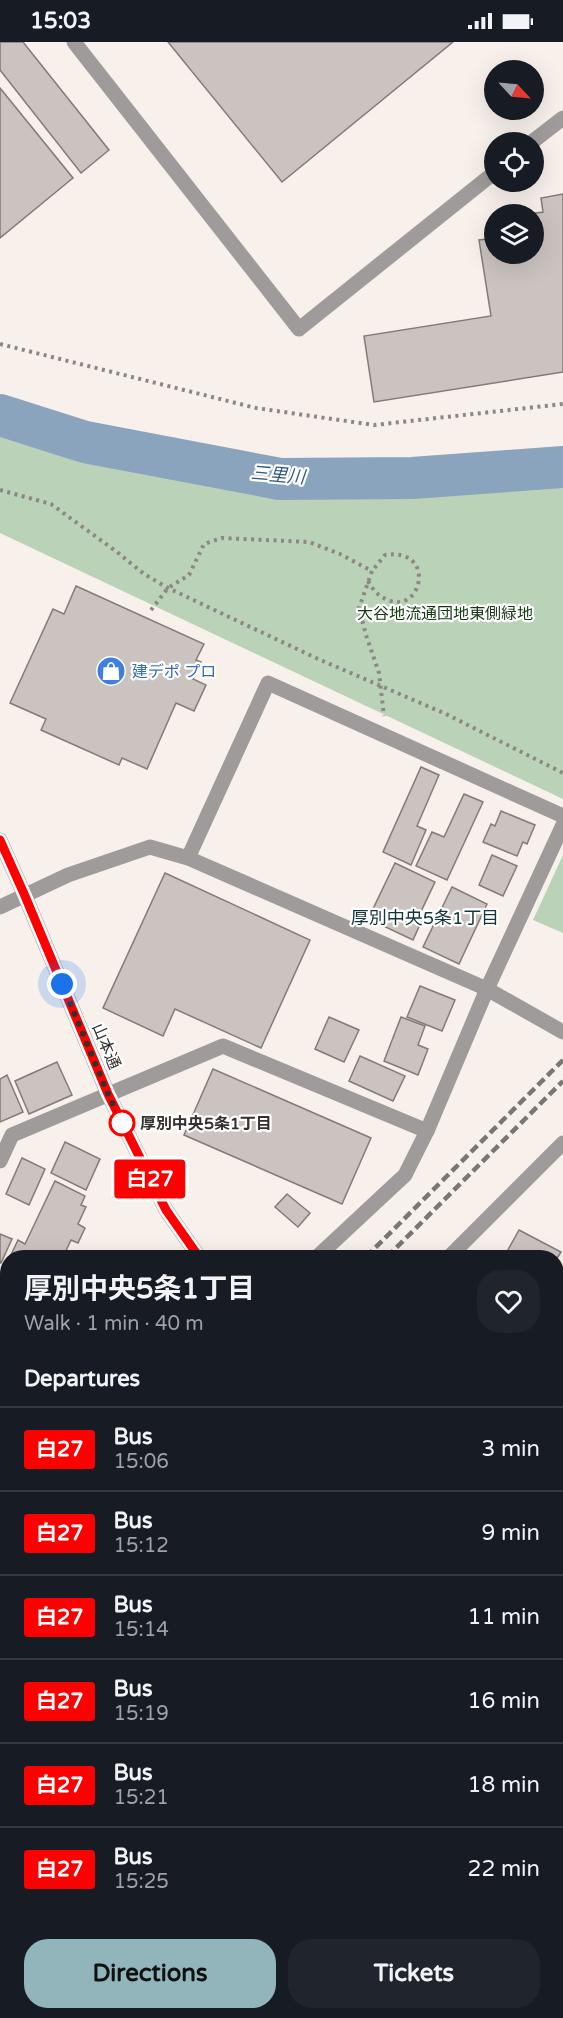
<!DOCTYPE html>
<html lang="en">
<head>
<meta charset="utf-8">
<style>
  :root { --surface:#171b24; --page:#20242c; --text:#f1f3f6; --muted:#9ea1a6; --line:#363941; --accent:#92b5bb }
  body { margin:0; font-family:"Varela Round","Noto Sans JP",sans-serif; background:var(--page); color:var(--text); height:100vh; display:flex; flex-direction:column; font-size:22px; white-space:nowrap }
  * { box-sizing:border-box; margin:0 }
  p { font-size:20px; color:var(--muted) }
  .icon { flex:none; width:33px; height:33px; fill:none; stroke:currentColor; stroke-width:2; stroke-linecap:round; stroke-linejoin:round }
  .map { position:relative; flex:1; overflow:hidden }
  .details { position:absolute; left:0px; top:1208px; width:564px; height:770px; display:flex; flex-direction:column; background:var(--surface); border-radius:24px 24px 0 0; box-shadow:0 6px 24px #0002 }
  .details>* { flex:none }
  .badge { padding:0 12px; border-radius:4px; font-size:21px; line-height:39px }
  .needle { width:39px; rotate:116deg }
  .tools { position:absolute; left:484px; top:18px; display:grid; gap:12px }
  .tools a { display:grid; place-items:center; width:60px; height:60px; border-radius:50%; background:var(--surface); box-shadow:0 6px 24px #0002; font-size:30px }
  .you { position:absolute; width:30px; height:30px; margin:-15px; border:4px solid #fff; border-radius:50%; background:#1a73e8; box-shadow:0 0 0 9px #1a73e833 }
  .map>.badge { position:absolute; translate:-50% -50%; box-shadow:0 0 0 3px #fff }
  h2 { padding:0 24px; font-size:22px; line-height:54px }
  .round { display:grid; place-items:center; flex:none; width:63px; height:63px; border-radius:24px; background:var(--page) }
  .summary { display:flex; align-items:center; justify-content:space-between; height:102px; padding:0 24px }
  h1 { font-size:28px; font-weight:700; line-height:45px }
  .action { display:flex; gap:12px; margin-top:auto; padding:12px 24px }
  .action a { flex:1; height:69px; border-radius:24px; background:var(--accent); color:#111; font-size:24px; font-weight:700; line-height:69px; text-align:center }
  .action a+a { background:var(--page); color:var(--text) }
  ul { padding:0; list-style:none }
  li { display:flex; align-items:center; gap:18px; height:84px; padding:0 24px; border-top:2px solid var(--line) }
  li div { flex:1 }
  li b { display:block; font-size:22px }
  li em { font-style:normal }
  li .badge { min-width:66px; font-weight:700; text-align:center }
  .status { display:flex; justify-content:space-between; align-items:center; height:42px; padding:0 30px; background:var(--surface); direction:ltr }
  .status svg { height:16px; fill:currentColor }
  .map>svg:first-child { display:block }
</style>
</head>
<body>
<div class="status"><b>15:03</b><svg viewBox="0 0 49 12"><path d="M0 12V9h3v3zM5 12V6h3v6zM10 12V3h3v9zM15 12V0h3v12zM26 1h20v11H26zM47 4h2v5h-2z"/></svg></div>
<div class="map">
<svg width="563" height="1976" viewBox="0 0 563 1976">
  <rect width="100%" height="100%" fill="#f8f0eb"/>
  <g fill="#bad2b7">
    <path d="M0,379L104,419L271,452L434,454L563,440V757L0,491Z"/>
    <path d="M563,813V891L533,878Z"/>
  </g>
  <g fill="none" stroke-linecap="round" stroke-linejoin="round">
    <path stroke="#8aa4be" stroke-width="42" d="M0,373L85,400L280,437L412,436L563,425"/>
  </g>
  <g fill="#cbc3c0" stroke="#827b77" stroke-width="1.5">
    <path d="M0,0H23L109,108L81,131L0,28Z"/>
    <path d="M168,0H453L282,140Z"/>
    <path d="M0,46L73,136L0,196Z"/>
    <path d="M563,152V330L374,360L364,294L491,274L479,198L495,196V212H534V172H529L543,170L541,156Z"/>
    <path d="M76,544L204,602L196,618L201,620L193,637L206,643L194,669L176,661L147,727L122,716L119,723L41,688L46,677L10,661L53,567L64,572Z"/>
    <path d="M421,725L439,733L417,784L426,788L411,823L383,810Z"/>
    <path d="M464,752L483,760L447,838L416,824L432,790L444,795Z"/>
    <path d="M501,769L535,783L527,802L523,800L517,814L483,800L491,782L495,784Z"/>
    <path d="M492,813L517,824L503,854L479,843Z"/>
    <path d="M395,821L435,840L418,876L422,878L413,898L377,881L381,874L372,869Z"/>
    <path d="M165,831L310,898L261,1006L175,967L163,994L103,966Z"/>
    <path d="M452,845L487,862L459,922L423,905Z"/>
    <path d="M420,944L455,958L442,989L407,975Z"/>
    <path d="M329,975L359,988L344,1020L315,1007Z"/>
    <path d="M401,975L425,984L418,1003L428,1007L418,1033L384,1019Z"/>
    <path d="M360,1014L405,1034L393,1059L349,1039Z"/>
    <path d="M57,1020L72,1053L29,1072L15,1039Z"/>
    <path d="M213,1027L371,1096L342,1162L184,1093Z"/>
    <path d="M7,1033L23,1070L0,1080V1037Z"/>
    <path d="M65,1100L100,1117L86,1148L51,1131Z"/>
    <path d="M22,1116L45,1127L29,1163L6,1152Z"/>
    <path d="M55,1139L85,1154L81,1163L86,1165L78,1182L85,1186L78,1201L71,1198L63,1215H10L18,1198L25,1202Z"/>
    <path d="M287,1152L310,1171L298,1185L275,1165Z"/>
    <path d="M519,1188L561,1210L556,1218V1215H504Z"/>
    <path d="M0,1192L12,1197L1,1221H0Z"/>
    <path d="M8,1298V1373L4,1381L0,1379V1315Z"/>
    <path d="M563,1351V1414L562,1417L556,1414V1364Z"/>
    <path d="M8,1442V1503L3,1508L0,1505V1450Z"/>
    <path d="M563,1705V1722L556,1718Z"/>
    <path d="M1,1740L8,1743V1814L3,1825L0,1824Z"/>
    <path d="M556,1840L563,1843L562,1877L556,1875Z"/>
    <path d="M556,1905L563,1908V1946L559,1944L556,1949Z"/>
    <path d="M104,1970H140L138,1976H101Z"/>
    <path d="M331,1970H383L380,1976H328Z"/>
    <path d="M437,1970H478L475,1976H433Z"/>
    <path d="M491,1970H530L527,1976H504Z"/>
  </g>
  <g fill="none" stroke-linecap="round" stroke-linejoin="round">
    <g stroke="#8c8784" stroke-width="4" stroke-dasharray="3 4.5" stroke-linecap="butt">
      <path d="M0,302L256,366L374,383L563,362"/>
      <path d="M0,448L51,462L117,510L144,532L168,546L316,616L446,672L563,731"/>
      <path d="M368,539C373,548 378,554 388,558C422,573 437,505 385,513L372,529"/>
      <path d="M151,568L168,546L189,533L204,502L222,496L309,500L340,512L372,529L359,566L366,593L379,631L384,674"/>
      <path d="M171,1976L173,1970"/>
    </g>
    <g stroke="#a09b9b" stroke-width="15">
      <path d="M74,0L299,287L495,130"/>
      <path d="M532,100L563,76"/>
      <path d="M188,816L268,641L563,774"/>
      <path d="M0,865L68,833L150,805L188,816L487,947L563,990"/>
      <path d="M0,1119L12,1093L223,1004L427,1089"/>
      <path d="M317,1215L405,1133L427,1089L487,947L563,783"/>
      <path d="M449,1215L563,1101"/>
      <path d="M0,1245L8,1248"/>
      <path d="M556,1467L563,1469"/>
      <path d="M0,1525L8,1518"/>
      <path d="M556,1531L563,1533"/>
      <path d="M556,1644L563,1630"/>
      <path d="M0,1668L8,1660"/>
      <path d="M556,1804L563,1807"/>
      <path d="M404,1976L407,1970"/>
    </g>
    <g stroke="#a09b9b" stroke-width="15">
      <path d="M0,798L25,854L108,1052L166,1168L199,1215"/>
      <path d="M556,1491L563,1493"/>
    </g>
    <g stroke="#787373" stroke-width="15">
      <path d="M0,1860L8,1864"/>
      <path d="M238,1970L252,1976"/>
    </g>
    <g stroke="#7a7672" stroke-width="4.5" stroke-dasharray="9 4.5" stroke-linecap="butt">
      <path d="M366,1215L563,1018"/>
      <path d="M387,1215L563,1039"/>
      <path d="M0,1581L8,1573"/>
      <path d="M0,1603L8,1595"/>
    </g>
  </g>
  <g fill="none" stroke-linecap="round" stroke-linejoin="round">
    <g stroke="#fff" stroke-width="14">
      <path id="line" d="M0,798L25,854L108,1052L166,1168L199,1215"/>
    </g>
    <use href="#line" stroke="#f00" stroke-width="9"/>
    <path stroke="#33302e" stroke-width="6" stroke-dasharray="0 10.8" d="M62,942L108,1052L122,1081"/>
  </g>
  <defs>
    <g id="shop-disc" transform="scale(1.5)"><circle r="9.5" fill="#3f7fe0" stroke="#fff"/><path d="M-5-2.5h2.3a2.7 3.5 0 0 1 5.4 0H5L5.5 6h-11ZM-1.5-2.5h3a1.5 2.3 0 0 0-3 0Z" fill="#fff"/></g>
  </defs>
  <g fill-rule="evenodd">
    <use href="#shop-disc" x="111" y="629"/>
  </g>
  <circle fill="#fff" stroke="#f00" stroke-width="3" cx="122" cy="1081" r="12"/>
  <g text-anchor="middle" stroke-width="4.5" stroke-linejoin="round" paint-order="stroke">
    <g font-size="16" fill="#133911" stroke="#fff">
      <text x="445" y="577">大谷地流通団地東側緑地</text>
    </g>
    <g font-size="16" fill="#366cbe" stroke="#fff" text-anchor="start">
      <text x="132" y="635">建デポ プロ</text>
    </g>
    <g font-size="16" fill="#33302e" stroke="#fff">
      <text transform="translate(107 1004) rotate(67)" y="6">山本通</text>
    </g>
    <g font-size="16" font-weight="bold" fill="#33302e" stroke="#fff" text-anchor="start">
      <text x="140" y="1087">厚別中央5条1丁目</text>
    </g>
    <g font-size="18" font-style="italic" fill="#315980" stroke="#fff">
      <text transform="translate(278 433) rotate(5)" y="6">三里川</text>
    </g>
    <g font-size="18" fill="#13363a" stroke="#fff">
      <text x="425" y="882">厚別中央5条1丁目</text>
    </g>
  </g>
</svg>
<div class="tools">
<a><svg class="needle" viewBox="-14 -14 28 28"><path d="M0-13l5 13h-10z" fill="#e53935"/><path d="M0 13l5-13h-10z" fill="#9ea1a6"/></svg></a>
<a><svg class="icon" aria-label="locate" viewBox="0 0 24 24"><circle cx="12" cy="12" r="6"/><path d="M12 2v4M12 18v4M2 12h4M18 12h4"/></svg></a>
<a><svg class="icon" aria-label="layers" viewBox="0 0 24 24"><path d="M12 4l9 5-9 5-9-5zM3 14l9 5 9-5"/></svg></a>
</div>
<div class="you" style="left:62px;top:942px"></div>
<b class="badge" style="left:150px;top:1137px;background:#f00;color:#fff">白27</b>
<section class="details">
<div class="summary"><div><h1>厚別中央5条1丁目</h1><p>Walk · 1 min · 40 m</p></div><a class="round"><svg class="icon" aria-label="heart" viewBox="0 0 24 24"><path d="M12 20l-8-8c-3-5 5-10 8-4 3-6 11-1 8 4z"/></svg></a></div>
<h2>Departures</h2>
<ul>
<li><span class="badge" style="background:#f00;color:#fff">白27</span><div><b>Bus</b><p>15:06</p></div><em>3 min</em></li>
<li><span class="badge" style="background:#f00;color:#fff">白27</span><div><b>Bus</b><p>15:12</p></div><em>9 min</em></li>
<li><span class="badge" style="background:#f00;color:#fff">白27</span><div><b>Bus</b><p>15:14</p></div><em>11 min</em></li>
<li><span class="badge" style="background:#f00;color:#fff">白27</span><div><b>Bus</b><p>15:19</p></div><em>16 min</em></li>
<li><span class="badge" style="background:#f00;color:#fff">白27</span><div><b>Bus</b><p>15:21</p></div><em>18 min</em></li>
<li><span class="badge" style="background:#f00;color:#fff">白27</span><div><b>Bus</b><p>15:25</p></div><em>22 min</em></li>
</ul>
<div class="action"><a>Directions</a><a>Tickets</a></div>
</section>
</div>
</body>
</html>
